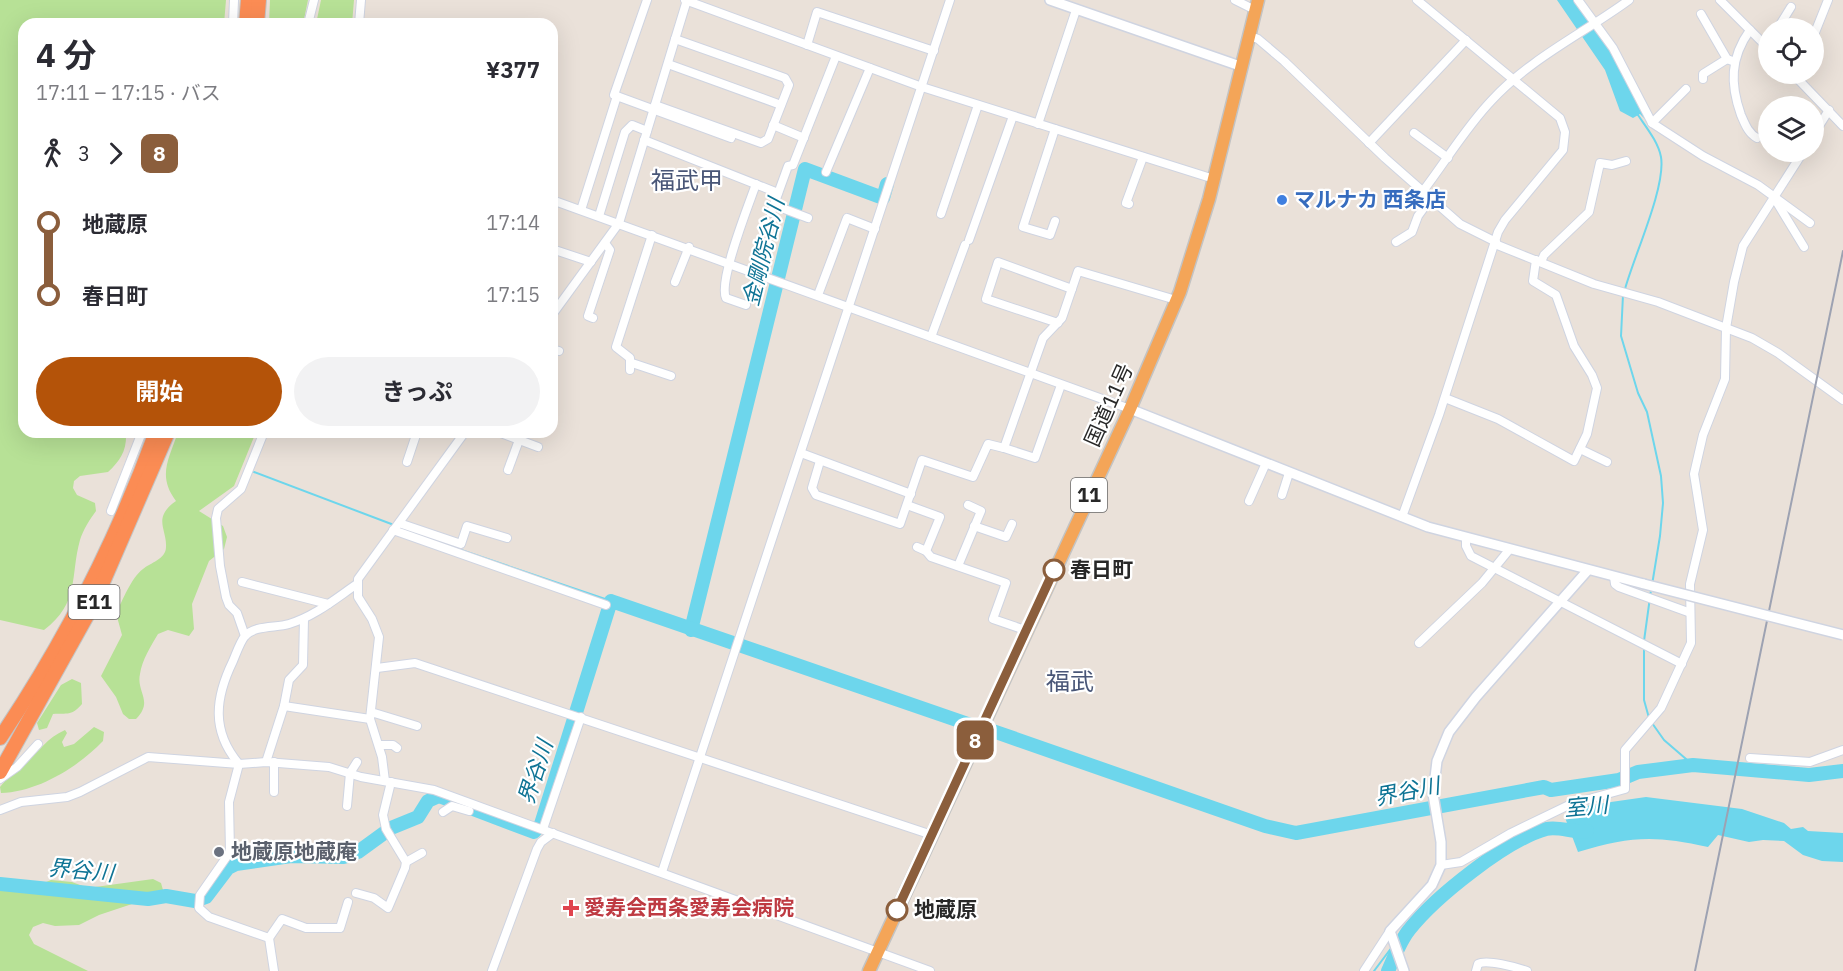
<!DOCTYPE html>
<html lang="ja">
<head>
<meta charset="utf-8">
<style>
  :root { --surface:#fff; --page:#f2f2f3; --text:#2b2b33; --muted:#7c7c81; --accent:#b45309 }
  body { margin:0; font-family:"IBM Plex Sans","Noto Sans JP",sans-serif; background:var(--page); color:var(--text); height:100vh; display:flex; flex-direction:column; font-size:22px; white-space:nowrap }
  * { box-sizing:border-box; margin:0 }
  p { font-size:20px; color:var(--muted) }
  .icon { flex:none; width:33px; height:33px; fill:none; stroke:currentColor; stroke-width:2; stroke-linecap:round; stroke-linejoin:round }
  .map { position:relative; flex:1; overflow:hidden }
  .details { position:absolute; left:18px; top:18px; width:540px; height:420px; display:flex; flex-direction:column; background:var(--surface); border-radius:18px; box-shadow:0 6px 24px #0002 }
  .details>* { flex:none }
  .badge { padding:0 12px; border-radius:9px; font-size:21px; line-height:39px }
  .controls { position:absolute; left:1758px; top:18px; display:grid; gap:12px }
  .controls a { display:grid; place-items:center; width:66px; height:66px; border-radius:50%; background:var(--surface); box-shadow:0 6px 24px #0002; font-size:30px }
  .map>.badge { position:absolute; translate:-50% -50%; box-shadow:0 0 0 3px #fff }
  .legs { display:flex; align-items:center; gap:9px; height:66px; padding:0 18px; font-size:20px }
  .legs p { margin-inline-start:auto }
  .summary { display:flex; align-items:center; justify-content:space-between; height:102px; padding:0 18px }
  h1 { font-size:33px; font-weight:700; line-height:45px }
  .button { display:flex; gap:12px; margin-top:auto; padding:12px 18px }
  .button a { flex:1; height:69px; border-radius:36px; background:var(--accent); color:#fff; font-size:24px; font-weight:700; line-height:69px; text-align:center }
  .button a+a { background:var(--page); color:var(--text) }
  ul { padding:0 18px; list-style:none }
  li { display:flex; align-items:center; gap:21px; height:72px; font-size:22px }
  li i { display:grid; place-items:center; width:9px; height:100%; margin:0 8px; background:currentColor }
  li i::after { content:''; width:15px; height:15px; margin:-8px; border:4px solid; border-radius:50%; background:var(--surface) }
  li p { margin-inline-start:auto }
  li:first-child i { background:linear-gradient(#0000 50%,currentColor 0) }
  li:last-child i { background:linear-gradient(currentColor 50%,#0000 0) }
  .map>svg:first-child { display:block }
</style>
</head>
<body>
<div class="map">
<svg width="1843" height="971" viewBox="0 0 1843 971">
  <rect width="100%" height="100%" fill="#eae1d9"/>
  <g fill="#b7e196">
    <path d="M0,0H226L224,24H24V432H126C127,450 121,460 108,472L80,476L74,481L73,488L77,495L95,503L96,511C90,519 83,530 80,540C70,576 80,603 44,630L0,620Z"/>
    <path d="M270,0H308L303,24H269Z"/>
    <path d="M321,0H354L352,24H316Z"/>
    <path d="M178,432H256L234,486L199,511L223,526L227,537L224,549L209,561L192,604L194,629L189,636L168,630L158,634C151,646 142,660 140,674C136,692 154,701 136,719H129L123,714L116,697L101,676L122,635L116,613C123,600 131,578 143,569C150,563 166,559 166,547C167,529 152,518 176,501C157,476 169,459 178,432Z"/>
    <path d="M72,679L81,683L82,704C72,716 67,713 53,714L47,728L39,730L37,723L61,685Z"/>
    <path d="M94,727L104,732L103,741C78,767 38,792 1,793L0,787C7,778 16,772 25,764C39,751 47,738 65,730L67,733L62,742L64,747L74,744Z"/>
    <path d="M153,879L161,883L163,890L159,895L99,915L79,925L55,926L43,923L33,927L29,935L34,944L88,971H0V888L24,891L51,880L72,882L88,888Z"/>
  </g>
  <g fill="#6dd6ec">
    <path d="M1557,0H1574C1604,36 1631,78 1647,121L1640,114L1633,118L1620,111L1605,70Z"/>
    <path d="M1646,797L1742,809L1784,823L1791,829L1803,827L1808,831L1843,833V862L1822,861L1803,855L1784,841L1763,840L1749,842L1718,835L1708,847C1655,835 1630,836 1578,852L1564,815L1590,805Z"/>
  </g>
  <g fill="none" stroke-linecap="round" stroke-linejoin="round">
    <g stroke="#6dd6ec" stroke-width="2">
      <path d="M1625,289C1634,256 1666,187 1661,157C1658,141 1645,126 1636,112"/>
      <path d="M1623,295L1621,336L1638,393L1647,412L1661,476L1663,503L1660,536L1652,585"/>
      <path d="M254,472L394,525"/>
      <path d="M461,550L611,601"/>
      <path d="M1644,641L1651,590"/>
      <path d="M1644,647V700L1649,718"/>
      <path d="M1652,723L1664,740L1693,765"/>
      <path d="M1396,943L1408,931"/>
      <path d="M1374,971L1392,947"/>
    </g>
    <g stroke="#6dd6ec" stroke-width="14">
      <path d="M691,630L805,169L883,198L887,184"/>
      <path d="M990,730L1265,826L1296,833L1544,787L1551,790L1619,780L1638,772L1693,765L1809,775L1843,771"/>
      <path d="M0,884L148,899L166,896L195,901L206,897L228,868L236,864L291,856L344,857L358,852L391,828L418,817L428,801L439,796L534,832L541,824L611,601L971,725"/>
      <path d="M1388,971C1394,958 1400,941 1409,930C1434,898 1506,840 1546,829C1559,826 1574,833 1587,831"/>
    </g>
    <g stroke="#cfd4e1" stroke-width="10">
      <g id="minor">
        <path d="M647,0L614,95L731,138"/>
        <path d="M685,0L922,87L1214,179"/>
        <path d="M1235,0L1255,10"/>
        <path d="M1578,0L1613,48L1652,123L1703,156L1758,185L1810,223"/>
        <path d="M1720,0L1768,48"/>
        <path d="M1701,14L1727,59L1735,62"/>
        <path d="M233,24L234,0"/>
        <path d="M308,24L314,0"/>
        <path d="M359,24L361,0"/>
        <path d="M1778,28L1791,7"/>
        <path d="M1750,30C1730,58 1730,84 1741,115C1745,124 1748,133 1757,138"/>
        <path d="M1248,35L1258,39L1284,61L1385,158L1460,224L1496,242"/>
        <path d="M1814,35L1828,0"/>
        <path d="M807,45L817,12L934,51"/>
        <path d="M668,64L781,105"/>
        <path d="M1793,74L1843,126"/>
        <path d="M1703,79V74L1727,59"/>
        <path d="M655,105L761,143L768,139L789,85L785,78L675,39"/>
        <path d="M1652,123L1686,89"/>
        <path d="M1038,124L1076,10"/>
        <path d="M773,125L804,138"/>
        <path d="M1055,129L1023,227L1050,235L1055,221"/>
        <path d="M1414,133L1448,158"/>
        <path d="M1814,134L1829,110"/>
        <path d="M644,140L778,193"/>
        <path d="M1369,143L1466,40"/>
        <path d="M826,172L870,68"/>
        <path d="M1423,191C1446,161 1466,127 1492,100C1531,58 1584,33 1629,0"/>
        <path d="M552,200L1130,409"/>
        <path d="M1776,201L1804,247"/>
        <path d="M1129,204L1126,203L1143,157"/>
        <path d="M774,205L808,218"/>
        <path d="M581,210L617,96"/>
        <path d="M771,213L788,166L793,165L836,56"/>
        <path d="M941,214L978,105"/>
        <path d="M599,216L625,132L632,125L647,131"/>
        <path d="M969,240L1013,116"/>
        <path d="M1396,242L1412,232L1418,216L1431,198"/>
        <path d="M1495,244L1594,284L1658,302L1752,338L1778,353L1843,400"/>
        <path d="M552,249L591,262"/>
        <path d="M1541,262L1544,255L1589,212L1600,163L1612,165L1626,161"/>
        <path d="M675,282L689,247"/>
        <path d="M818,295L847,218L875,229"/>
        <path d="M746,305L726,298C718,281 749,204 756,184"/>
        <path d="M552,315L619,223L687,0"/>
        <path d="M593,318L588,316L610,250L605,243"/>
        <path d="M1058,323L986,299L998,262L1072,289"/>
        <path d="M931,337L965,245"/>
        <path d="M552,349L559,351"/>
        <path d="M632,363L671,376"/>
        <path d="M630,370V358L616,347L652,235"/>
        <path d="M1061,385L1035,458L1004,448L1043,338L1062,318L1078,271L1176,300"/>
        <path d="M1445,398L1498,419L1574,461L1587,434L1597,388L1592,375L1574,346L1556,295L1533,281L1536,260"/>
        <path d="M498,432L538,447"/>
        <path d="M1580,449L1607,462"/>
        <path d="M801,453L911,494"/>
        <path d="M820,461L812,488L816,495L900,524L922,460L973,477L988,444L1004,448"/>
        <path d="M407,462L417,432"/>
        <path d="M508,470L519,440"/>
        <path d="M1282,495L1289,473"/>
        <path d="M1249,501L1266,463"/>
        <path d="M907,505L940,517L926,551"/>
        <path d="M111,511L142,432"/>
        <path d="M1402,517L1439,415L1498,232L1505,220L1563,150L1565,132L1560,118L1417,0"/>
        <path d="M399,523L461,544L467,526L507,538"/>
        <path d="M974,526L1006,537L1012,524"/>
        <path d="M393,530L606,605"/>
        <path d="M1466,538V546L1471,556L1682,664"/>
        <path d="M917,547L926,551L931,557L1006,583L993,619L1025,630"/>
        <path d="M958,566L981,511L968,505"/>
        <path d="M1614,577L1615,584L1619,587L1688,612"/>
        <path d="M242,582L328,604"/>
        <path d="M245,636L237,613L229,605L226,597L220,566L216,518L218,509L241,489L264,432"/>
        <path d="M1419,643L1482,583L1509,550"/>
        <path d="M377,668L415,663L932,835"/>
        <path d="M284,706L370,719"/>
        <path d="M371,712L417,726"/>
        <path d="M379,745H393L397,748"/>
        <path d="M1750,758L1810,762L1843,750"/>
        <path d="M266,762L284,706L289,680L303,665L304,619"/>
        <path d="M274,762V792"/>
        <path d="M0,779L17,767L38,744"/>
        <path d="M385,781L382,757L370,719L379,637L372,619L358,597V579L465,432"/>
        <path d="M347,806L350,773L357,762"/>
        <path d="M0,810L21,802L67,797L80,792L148,757L239,764L266,762L329,767L361,777L434,790L930,971"/>
        <path d="M443,812L452,806L469,811"/>
        <path d="M543,829L581,717"/>
        <path d="M406,862L422,853"/>
        <path d="M1441,865L1461,862L1511,833L1571,804L1625,789V750L1661,708L1691,643L1690,584L1703,530L1694,474L1703,435L1725,379L1726,328L1734,282L1743,246L1803,152"/>
        <path d="M662,872L950,0"/>
        <path d="M356,893L374,898L388,908L405,868L406,862L386,829L383,815L391,782"/>
        <path d="M269,938L282,919L306,928H340L348,902"/>
        <path d="M274,971L269,938L209,917L199,908L200,895L230,852L229,802L239,764C211,731 215,698 233,661C236,654 240,642 245,636C255,625 276,628 289,624C315,616 335,599 357,584"/>
        <path d="M492,971L537,849L541,842L553,833"/>
        <path d="M1364,971L1390,931"/>
        <path d="M1476,971L1478,964C1486,959 1516,967 1527,971"/>
      </g>
    </g>
    <g stroke="#cfd4e1" stroke-width="12">
      <g id="tertiary">
        <path d="M1050,0L1240,66"/>
        <path d="M1130,409L1428,527L1644,584"/>
        <path d="M1404,971L1390,931L1432,885L1441,865V842L1433,794L1437,761L1449,732L1476,697L1588,570"/>
      </g>
    </g>
    <g stroke="#c3c3c3" stroke-width="15">
      <path id="trunk" d="M869,971L1130,409L1180,292L1209,199L1258,0"/>
    </g>
    <g stroke="#c3c3c3" stroke-width="16">
      <g id="motorway">
        <path d="M246,24L248,0"/>
        <path d="M257,24L259,0"/>
        <path d="M0,738C64,643 117,539 156,432"/>
        <path d="M0,772L94,603L168,432"/>
      </g>
    </g>
    <use href="#minor" stroke="#fff" stroke-width="8"/>
    <use href="#tertiary" stroke="#fff" stroke-width="9"/>
    <use href="#trunk" stroke="#f4a558" stroke-width="12"/>
    <use href="#motorway" stroke="#fb8c54" stroke-width="14"/>
    <path stroke="#9da2b2" stroke-width="2" d="M1695,971L1843,251"/>
    <g stroke="#cfd4e1" stroke-width="12" stroke-linecap="butt">
      <path id="tertiary-bridge" d="M1644,584L1843,635"/>
    </g>
    <use href="#tertiary-bridge" stroke="#fff" stroke-width="9"/>
  </g>
  <g fill="none" stroke-linecap="round" stroke-linejoin="round">
    <g stroke="#fff" stroke-width="14">
      <path id="line-1" d="M897,910L1054,570"/>
    </g>
    <use href="#line-1" stroke="#8b5e3c" stroke-width="9"/>
  </g>
  <circle fill="#3f7fe0" stroke="#fff" stroke-width="2" cx="1282" cy="200" r="6"/>
  <g fill="#fff" stroke="#8b5e3c" stroke-width="3">
    <circle cx="1054" cy="570" r="10"/>
    <circle cx="897" cy="910" r="10"/>
  </g>
  <circle fill="#6b7280" stroke="#fff" stroke-width="2" cx="219" cy="852" r="6"/>
  <path fill="#e0444e" stroke="#fff" stroke-width="2" d="M568 899h6v6h6v6h-6v6h-6v-6h-6v-6h6z"/>
  <g text-anchor="middle" stroke-width="4.5" stroke-linejoin="round" paint-order="stroke">
    <g fill="#fff" stroke="#686868" stroke-width="1.5">
      <rect x="1071" y="478" width="36" height="34" rx="4.5"/>
      <rect x="68.5" y="585" width="51" height="34" rx="4.5"/>
    </g>
    <g font-size="20" font-weight="bold" fill="#282828">
      <text x="1089" y="502">11</text>
      <text x="94" y="609">E11</text>
    </g>
    <g font-size="21" font-weight="bold" fill="#366cbe" stroke="#fff" text-anchor="start">
      <text x="1294" y="207">マルナカ 西条店</text>
    </g>
    <g font-size="21" fill="#282828" stroke="#fff">
      <text transform="translate(1109 405) rotate(-66)" y="7">国道11号</text>
    </g>
    <g font-size="21" font-weight="bold" fill="#282828" stroke="#fff" text-anchor="start">
      <text x="1070" y="577">春日町</text>
      <text x="914" y="917">地蔵原</text>
    </g>
    <g font-size="21" font-weight="bold" fill="#5b616d" stroke="#fff" text-anchor="start">
      <text x="231" y="859">地蔵原地蔵庵</text>
    </g>
    <g font-size="21" font-weight="bold" fill="#be3a42" stroke="#fff" text-anchor="start">
      <text x="584" y="915">愛寿会西条愛寿会病院</text>
    </g>
    <g font-size="22" font-style="italic" fill="#0f7495" stroke="#fff">
      <text transform="translate(763 252) rotate(-76)" y="8">金剛院谷川</text>
      <text transform="translate(535 772) rotate(-72)" y="8">界谷川</text>
      <text transform="translate(1407 791) rotate(-11)" y="8">界谷川</text>
      <text transform="translate(1586 806) rotate(-5)" y="8">室川</text>
      <text transform="translate(81 870) rotate(5)" y="8">界谷川</text>
    </g>
    <g font-size="24" fill="#495677" stroke="#fff">
      <text x="687" y="189">福武甲</text>
      <text x="1070" y="690">福武</text>
    </g>
  </g>
</svg>
<div class="controls">
<a><svg class="icon" aria-label="locate" viewBox="0 0 24 24"><circle cx="12" cy="12" r="6"/><path d="M12 2v4M12 18v4M2 12h4M18 12h4"/></svg></a>
<a><svg class="icon" aria-label="layers" viewBox="0 0 24 24"><path d="M12 4l9 5-9 5-9-5zM3 14l9 5 9-5"/></svg></a>
</div>
<b class="badge" style="left:975px;top:740px;background:#8b5e3c;color:#fff">8</b>
<section class="details">
<div class="summary"><div><h1>4 分</h1><p>17:11 – 17:15 · バス</p></div><b>¥377</b></div>
<div class="legs"><svg class="icon" aria-label="walk" viewBox="0 0 24 24"><circle cx="13" cy="4" r="2"/><path d="M13 8l-2 6 4 7M11 14l-3 7M7 12l3-4h3l4 4"/></svg>3<svg class="icon" aria-label="forward" viewBox="0 0 24 24"><path d="M9 5l7 7-7 7"/></svg><b class="badge" style="background:#8b5e3c;color:#fff">8</b></div>
<ul>
<li><i style="color:#8b5e3c"></i><b>地蔵原</b><p>17:14</p></li>
<li><i style="color:#8b5e3c"></i><b>春日町</b><p>17:15</p></li>
</ul>
<div class="button"><a>開始</a><a>きっぷ</a></div>
</section>
</div>
</body>
</html>
